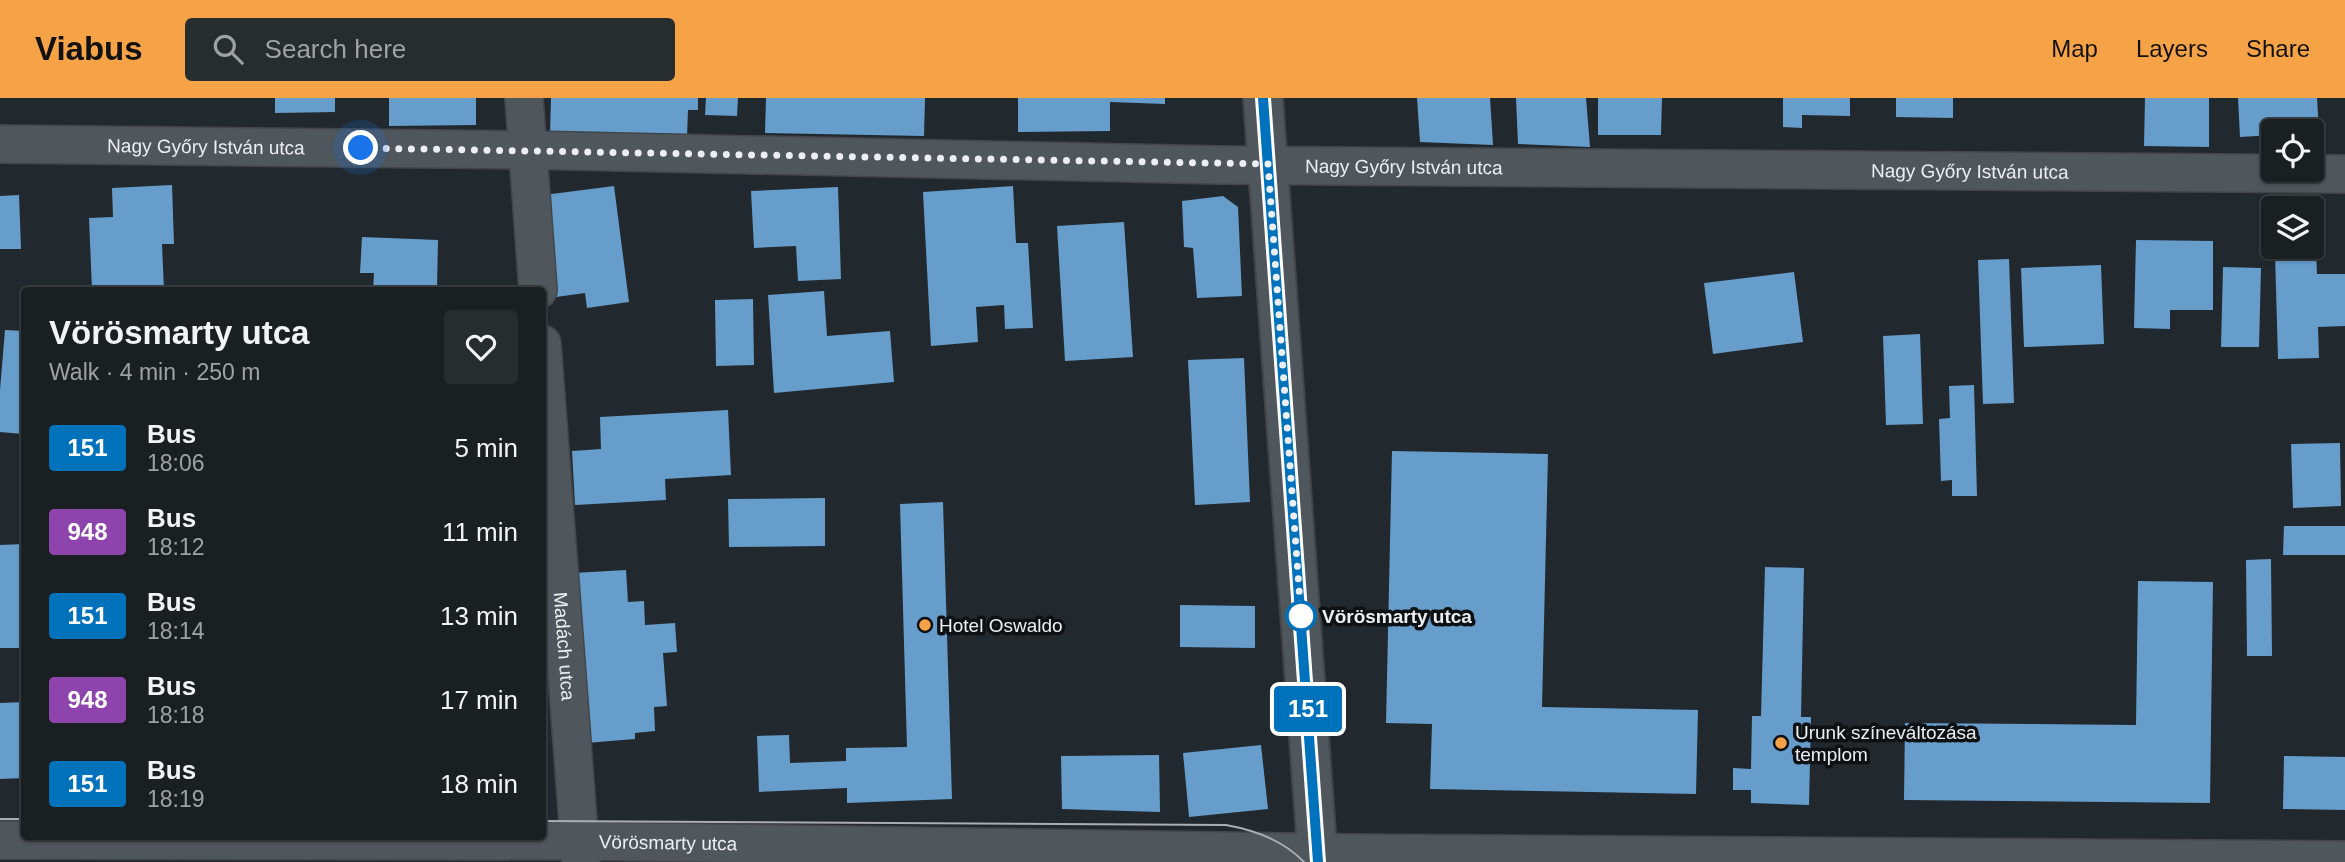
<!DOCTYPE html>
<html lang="en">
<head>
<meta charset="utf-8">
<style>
  :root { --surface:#1a1f22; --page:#272c2f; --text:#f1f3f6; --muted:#9fa2a5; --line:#383d40; --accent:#f6a246 }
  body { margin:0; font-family:Helvetica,sans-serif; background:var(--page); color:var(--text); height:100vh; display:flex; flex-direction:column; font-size:26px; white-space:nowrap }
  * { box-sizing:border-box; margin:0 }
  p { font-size:23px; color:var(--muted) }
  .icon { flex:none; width:38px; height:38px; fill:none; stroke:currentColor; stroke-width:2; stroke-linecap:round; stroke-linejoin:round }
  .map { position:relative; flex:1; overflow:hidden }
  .drawer { position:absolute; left:21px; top:189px; width:525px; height:553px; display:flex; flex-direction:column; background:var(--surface); border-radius:7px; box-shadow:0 2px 5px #0004,0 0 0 2px var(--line) }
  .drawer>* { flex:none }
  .badge { padding:0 14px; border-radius:5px; font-size:24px; line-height:46px }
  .buttons { position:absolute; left:2261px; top:21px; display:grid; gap:14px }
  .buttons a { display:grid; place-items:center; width:63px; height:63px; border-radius:7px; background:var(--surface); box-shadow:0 2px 5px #0004,0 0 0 2px var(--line); font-size:35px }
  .you { position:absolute; width:35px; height:35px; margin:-18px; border:5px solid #fff; border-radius:50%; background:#1a73e8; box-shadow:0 0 0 10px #1a73e833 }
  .map>.badge { position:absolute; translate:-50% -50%; box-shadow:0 0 0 4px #fff }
  .round { display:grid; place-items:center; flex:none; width:74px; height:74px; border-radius:7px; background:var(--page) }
  .summary { display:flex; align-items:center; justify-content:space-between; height:119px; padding:0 28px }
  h1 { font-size:33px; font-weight:800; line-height:52px }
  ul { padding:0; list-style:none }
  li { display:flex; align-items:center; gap:21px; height:84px; padding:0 28px }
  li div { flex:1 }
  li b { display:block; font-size:26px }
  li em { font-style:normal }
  li .badge { min-width:77px; font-weight:700; text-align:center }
  header { display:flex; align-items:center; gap:42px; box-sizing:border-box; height:98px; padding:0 35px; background:var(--accent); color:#111 }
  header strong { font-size:33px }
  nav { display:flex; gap:38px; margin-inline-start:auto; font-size:24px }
  .search { width:490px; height:63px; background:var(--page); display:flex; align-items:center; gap:18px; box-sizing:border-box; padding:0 24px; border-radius:7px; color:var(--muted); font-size:26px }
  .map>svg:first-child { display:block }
</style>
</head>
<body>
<header>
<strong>Viabus</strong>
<div class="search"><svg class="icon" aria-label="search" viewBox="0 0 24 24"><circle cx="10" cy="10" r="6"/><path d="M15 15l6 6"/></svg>Search here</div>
<nav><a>Map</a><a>Layers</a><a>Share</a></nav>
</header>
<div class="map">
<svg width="2345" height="764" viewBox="0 0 2345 764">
  <rect width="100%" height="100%" fill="#22292e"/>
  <g fill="#669dcb">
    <path d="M275,0H335V14L275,15Z"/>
    <path d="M389,0H476V27L389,28Z"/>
    <path d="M551,0H698V12H688L687,39L550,35Z"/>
    <path d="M706,0H738L737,18L705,17Z"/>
    <path d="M766,0H925L924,38L765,35Z"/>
    <path d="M1018,0H1165V6L1110,4V33L1018,34Z"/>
    <path d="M1417,0H1490L1493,47L1420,44Z"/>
    <path d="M1516,0H1586L1590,49L1518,46Z"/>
    <path d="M1598,0H1662L1661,37H1598Z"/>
    <path d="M1783,0H1850V18L1802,17V30L1783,29Z"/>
    <path d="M1896,0H1953V20L1896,19Z"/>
    <path d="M2145,0H2209V49L2144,48Z"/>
    <path d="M2238,0H2317L2319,33H2273V37L2240,39Z"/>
    <path d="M172,87L174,146H162L164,192H92L89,120L113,119L112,90Z"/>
    <path d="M614,88L629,204L587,210L585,195L556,199L544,97Z"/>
    <path d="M1013,88L1016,145H1028L1033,230L1005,231L1004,207L976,209L978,244L931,248L923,94Z"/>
    <path d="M838,89L841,181L798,183L796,148L754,150L751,93Z"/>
    <path d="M19,97L21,151H0V98Z"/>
    <path d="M1223,98L1238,109L1242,198L1197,200L1193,150L1184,149L1182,103Z"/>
    <path d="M1124,124L1133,259L1065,263L1057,128Z"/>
    <path d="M362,139L438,142L437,192H373L374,175H360Z"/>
    <path d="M2136,142L2213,143V212H2170V231L2134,230Z"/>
    <path d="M2316,153L2317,176H2345V228L2318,229L2319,260L2278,261L2275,155Z"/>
    <path d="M2009,161L2014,305L1983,306L1978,162Z"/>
    <path d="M2101,167L2104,246L2024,249L2021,170Z"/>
    <path d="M2223,169L2261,170L2259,249H2221Z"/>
    <path d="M1794,174L1803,244L1713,256L1704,185Z"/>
    <path d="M824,193L827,238L890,233L894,284L774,295L768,197Z"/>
    <path d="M753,201L754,267L716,268L715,202Z"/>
    <path d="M5,232L24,233L23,336L0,334V292Z"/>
    <path d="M1920,236L1923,326L1886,327L1883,238Z"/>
    <path d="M1244,260L1250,404L1195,407L1188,262Z"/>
    <path d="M1974,287L1977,398H1952V382L1941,383L1939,321L1950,320L1949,288Z"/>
    <path d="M728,312L731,377L665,381L666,402L575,407L572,353L601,351L600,319Z"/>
    <path d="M2340,345L2341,408L2293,410L2291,346Z"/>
    <path d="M1392,353L1548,356L1542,609L1698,612L1696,696L1430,691L1432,626L1386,625Z"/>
    <path d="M825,400V448L729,449L728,401Z"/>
    <path d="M943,404L952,701L847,705V690L759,694L757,638L789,637L790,665L846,663V650L907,649L900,406Z"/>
    <path d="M2284,428H2345V457H2283Z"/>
    <path d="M24,446V550H0V447Z"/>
    <path d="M2271,461L2272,558H2247L2246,462Z"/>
    <path d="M1765,469L1804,470L1801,619H1811L1809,707L1751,705V692H1733V670L1751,671L1752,618H1761Z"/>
    <path d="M626,472L628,504L644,503L645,527L675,525L677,554L663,555L667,608L654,609L655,633L635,635V641L586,645L574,475Z"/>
    <path d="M2138,483L2213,484L2210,705L1904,702L1905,625L2136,627Z"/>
    <path d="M1180,507L1255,508V550L1180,549Z"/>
    <path d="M24,604V680L0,681V605Z"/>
    <path d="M1261,647L1268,711L1189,719L1183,655Z"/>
    <path d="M1159,657L1160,714L1062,711L1061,658Z"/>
    <path d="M2284,658L2345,659V712L2283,711Z"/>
  </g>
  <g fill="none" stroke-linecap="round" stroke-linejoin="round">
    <g stroke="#42464b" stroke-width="40">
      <g id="minor">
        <path d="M524,0L538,192"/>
        <path id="s1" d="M0,46L527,52L1219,67L2345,76"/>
        <path id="s2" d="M542,246L581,764"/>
        <path id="s3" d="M0,742L581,743L1349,755L2345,762"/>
      </g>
    </g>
    <g stroke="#42464b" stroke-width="42">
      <path id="tertiary" d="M1263,0L1318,764"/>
    </g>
    <use href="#minor" stroke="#4f565c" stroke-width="37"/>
    <use href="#tertiary" stroke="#4f565c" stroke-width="38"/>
    <g stroke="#a9aeb3" stroke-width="2">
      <path d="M0,721H24"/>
      <path d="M542,723L1226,727C1254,732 1284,743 1304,764"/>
    </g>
  </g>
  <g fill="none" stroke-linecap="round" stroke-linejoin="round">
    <g stroke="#fff" stroke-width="16">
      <path id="line" d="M1263,0L1318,764"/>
    </g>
    <use href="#line" stroke="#0072bc" stroke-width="10"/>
    <path stroke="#ebeff3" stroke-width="7" stroke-dasharray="0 12.6" d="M361,50L1268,66L1301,518"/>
  </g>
  <circle fill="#fff" stroke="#0072bc" stroke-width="3.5" cx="1301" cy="518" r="14"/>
  <g fill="#f6a246" stroke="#0e1114" stroke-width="2.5">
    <circle cx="925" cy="527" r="7"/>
    <circle cx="1781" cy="645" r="7"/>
  </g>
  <g text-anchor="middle" stroke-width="7" stroke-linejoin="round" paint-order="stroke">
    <g font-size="19" fill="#ebeff3" stroke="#0e1114">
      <text dy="7" stroke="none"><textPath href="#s1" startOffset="206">Nagy Győry István utca</textPath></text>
      <text dy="7" stroke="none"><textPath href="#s1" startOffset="1404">Nagy Győry István utca</textPath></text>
      <text dy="7" stroke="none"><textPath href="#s1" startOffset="1970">Nagy Győry István utca</textPath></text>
      <text dy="7" stroke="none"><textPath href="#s2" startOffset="303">Madách utca</textPath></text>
      <text dy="7" stroke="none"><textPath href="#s3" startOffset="668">Vörösmarty utca</textPath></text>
    </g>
    <g font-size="19" font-weight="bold" fill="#ebeff3" stroke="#0e1114" text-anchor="start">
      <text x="1322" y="525">Vörösmarty utca</text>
    </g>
    <g font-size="19" fill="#ebeff3" stroke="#0e1114" text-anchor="start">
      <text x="939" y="534">Hotel Oswaldo</text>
      <text x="1795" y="641">Urunk színeváltozása<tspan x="1795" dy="22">templom</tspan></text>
    </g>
  </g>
</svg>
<div class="buttons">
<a><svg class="icon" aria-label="locate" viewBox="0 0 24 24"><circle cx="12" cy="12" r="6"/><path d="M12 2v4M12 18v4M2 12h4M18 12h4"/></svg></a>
<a><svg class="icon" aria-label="layers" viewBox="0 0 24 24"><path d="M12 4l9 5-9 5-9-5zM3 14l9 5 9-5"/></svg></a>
</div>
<div class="you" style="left:361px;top:50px"></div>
<b class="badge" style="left:1308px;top:611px;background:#0072bc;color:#fff">151</b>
<section class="drawer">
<div class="summary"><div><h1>Vörösmarty utca</h1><p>Walk · 4 min · 250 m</p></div><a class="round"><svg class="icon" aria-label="heart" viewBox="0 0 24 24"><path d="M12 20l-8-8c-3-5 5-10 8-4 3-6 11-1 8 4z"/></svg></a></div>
<ul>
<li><span class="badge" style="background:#0072bc;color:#fff">151</span><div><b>Bus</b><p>18:06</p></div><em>5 min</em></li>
<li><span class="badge" style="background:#8e44ad;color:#fff">948</span><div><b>Bus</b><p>18:12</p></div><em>11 min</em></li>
<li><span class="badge" style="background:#0072bc;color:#fff">151</span><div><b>Bus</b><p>18:14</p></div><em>13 min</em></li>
<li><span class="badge" style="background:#8e44ad;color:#fff">948</span><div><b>Bus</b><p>18:18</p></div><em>17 min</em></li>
<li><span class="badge" style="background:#0072bc;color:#fff">151</span><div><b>Bus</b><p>18:19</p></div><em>18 min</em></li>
</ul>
</section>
</div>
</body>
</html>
